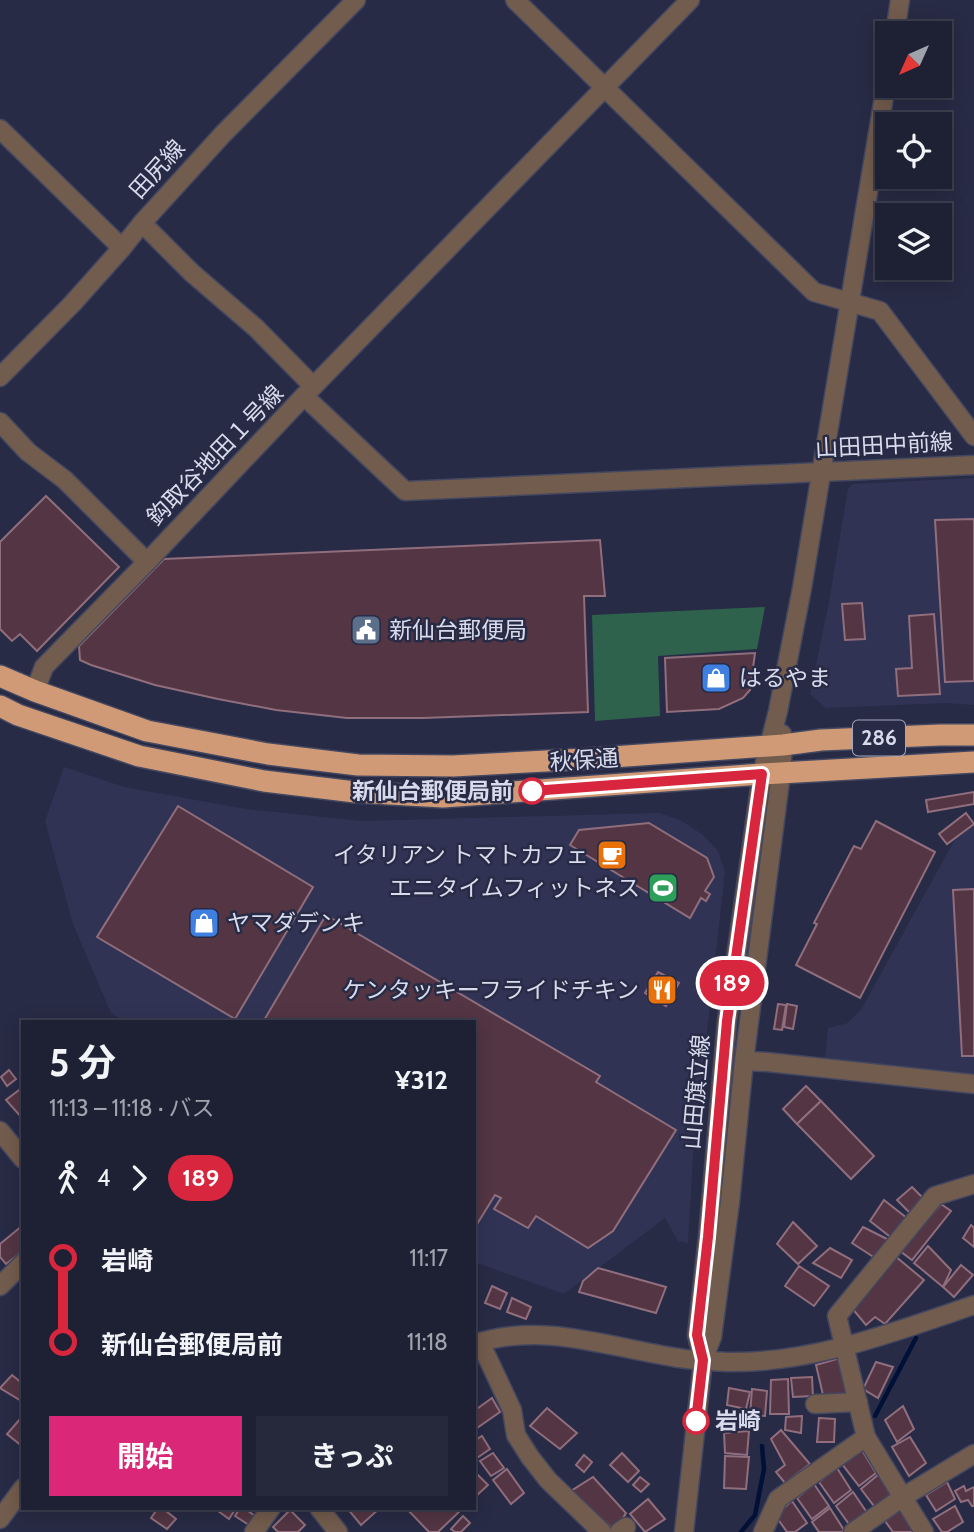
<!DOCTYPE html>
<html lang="ja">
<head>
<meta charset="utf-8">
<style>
  :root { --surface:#1e2034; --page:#26283c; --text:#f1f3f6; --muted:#a1a3ac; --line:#3c3e4f; --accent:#db2777 }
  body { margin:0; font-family:Cabin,"Noto Sans JP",sans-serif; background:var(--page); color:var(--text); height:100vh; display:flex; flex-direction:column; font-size:26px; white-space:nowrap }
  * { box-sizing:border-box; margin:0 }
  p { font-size:23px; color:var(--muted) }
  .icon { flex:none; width:38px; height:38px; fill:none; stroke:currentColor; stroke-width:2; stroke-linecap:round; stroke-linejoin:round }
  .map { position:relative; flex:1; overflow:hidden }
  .drawer { position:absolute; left:21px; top:1020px; width:455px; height:490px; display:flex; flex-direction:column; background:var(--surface); border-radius:0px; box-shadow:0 4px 18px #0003,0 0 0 2px var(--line) }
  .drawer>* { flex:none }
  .badge { padding:0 14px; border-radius:23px; font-size:24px; line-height:46px }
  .needle { width:46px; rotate:225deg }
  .fabs { position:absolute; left:875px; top:21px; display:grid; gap:14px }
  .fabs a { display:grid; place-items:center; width:77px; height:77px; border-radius:0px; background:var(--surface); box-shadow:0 4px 18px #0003,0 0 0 2px var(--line); font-size:35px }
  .map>.badge { position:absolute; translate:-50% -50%; box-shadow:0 0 0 4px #fff }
  .legs { display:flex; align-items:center; gap:10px; height:77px; padding:0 28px; font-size:23px }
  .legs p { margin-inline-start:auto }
  .overview { display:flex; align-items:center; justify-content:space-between; height:119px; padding:0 28px }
  h1 { font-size:38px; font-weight:700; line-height:52px }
  .primary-button { display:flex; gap:14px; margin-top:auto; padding:14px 28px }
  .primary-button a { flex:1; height:80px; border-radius:0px; background:var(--accent); color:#fff; font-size:28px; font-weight:700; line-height:80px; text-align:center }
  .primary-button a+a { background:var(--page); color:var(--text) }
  ul { padding:0 28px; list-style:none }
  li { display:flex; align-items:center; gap:24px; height:84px; font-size:26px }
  li i { display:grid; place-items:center; width:10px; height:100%; margin:0 9px; background:currentColor }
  li i::after { content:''; width:18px; height:18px; margin:-9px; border:5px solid; border-radius:50%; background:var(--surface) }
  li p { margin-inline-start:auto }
  li:first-child i { background:linear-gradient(#0000 50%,currentColor 0) }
  li:last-child i { background:linear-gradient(currentColor 50%,#0000 0) }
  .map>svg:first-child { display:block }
</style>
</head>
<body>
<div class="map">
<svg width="974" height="1532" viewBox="0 0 974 1532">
  <rect width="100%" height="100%" fill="#282b45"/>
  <g fill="#303354">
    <path d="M974,478V705L946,703L826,708L810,694L829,602L848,489L853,484Z"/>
    <path d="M64,767L124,787L246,809L361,821L660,813L682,821L703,835L718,851L725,872L693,1156L688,1243L678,1241L665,1218L564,1294L474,1262V1022H125L111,1013L73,924L45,821Z"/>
    <path d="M974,825V1074L825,1058L828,1028L848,1023L862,1008L949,850L955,840Z"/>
  </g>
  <path fill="#2e624c" d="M765,607L757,649L658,656L660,716L595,721L592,615Z"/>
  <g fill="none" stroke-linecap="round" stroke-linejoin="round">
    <g stroke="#011037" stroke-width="4.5">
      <path d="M875,1416L916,1338"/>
      <path d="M741,1532L755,1515L764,1469L762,1446"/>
    </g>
  </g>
  <g fill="#533543" stroke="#906e7d" stroke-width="2">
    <path d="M46,496L119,567L37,651L20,634L12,641L0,629V542Z"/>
    <path d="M974,519V681L945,682L935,520Z"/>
    <path d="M600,540L605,596H584L588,712L423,718H347L276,710L218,699L155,685L91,665L80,660L79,646L164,559Z"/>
    <path d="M862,603L865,639L845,640L842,604Z"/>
    <path d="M934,614L940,694L898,696L896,669L912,668L909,616Z"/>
    <path d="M755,653L750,690L743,698L719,709L667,712L665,658Z"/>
    <path d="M974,792V804L928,812L926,800Z"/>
    <path d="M178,806L313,887L235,1019L97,937Z"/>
    <path d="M966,813L974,824L947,844L939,834Z"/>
    <path d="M876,821L935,852L860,998L796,965L817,924L814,923L854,846L861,849Z"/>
    <path d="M649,823L707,858L714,877L705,891L710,894L706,901L701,898L690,918L570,845L579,830Z"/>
    <path d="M974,889V1056H962L953,890Z"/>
    <path d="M326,915L600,1076L596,1082L676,1130L613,1231L588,1248L536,1216L528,1228L494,1209L501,1198L495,1195L474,1229V1022H263Z"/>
    <path d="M658,972L679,983L666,1006L645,993Z"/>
    <path d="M778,1004L786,1005L782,1030L774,1029Z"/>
    <path d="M787,1004L797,1006L793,1029L784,1027Z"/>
    <path d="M9,1070L16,1079L7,1086L1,1077Z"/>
    <path d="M806,1086L821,1101L797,1124L783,1109Z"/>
    <path d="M23,1087V1117L22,1118L6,1100Z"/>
    <path d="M821,1101L874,1156L851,1179L797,1124Z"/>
    <path d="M912,1187L925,1200L911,1214L897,1200Z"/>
    <path d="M884,1200L908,1219L893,1239L870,1221Z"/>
    <path d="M941,1204L951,1211L912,1260L900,1251Z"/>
    <path d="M793,1222L817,1246L798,1264L777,1244Z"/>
    <path d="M23,1225V1251L6,1264L0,1257V1244Z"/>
    <path d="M971,1225L974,1228V1247L963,1238Z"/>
    <path d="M863,1227L891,1241L878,1260L852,1243Z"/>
    <path d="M928,1246L951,1270L943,1287L914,1263Z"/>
    <path d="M830,1248L852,1260L841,1278L813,1263Z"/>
    <path d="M895,1256L924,1280L885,1324L875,1317L866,1325L851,1307Z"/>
    <path d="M961,1265L973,1275L954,1297L943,1287Z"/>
    <path d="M799,1266L829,1286L814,1306L785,1286Z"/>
    <path d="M598,1268L666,1287L656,1313L579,1292L583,1281Z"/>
    <path d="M492,1286L507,1293L500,1309L485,1303Z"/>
    <path d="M512,1298L531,1307L526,1319L507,1312Z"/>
    <path d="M840,1358L850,1396L823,1395L816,1365Z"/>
    <path d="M876,1362L893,1367L878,1398L863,1389Z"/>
    <path d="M12,1375L23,1384V1402L0,1388Z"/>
    <path d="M812,1377L813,1396L793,1397L791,1378Z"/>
    <path d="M788,1379L789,1414H770L771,1380Z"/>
    <path d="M729,1388L750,1392L746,1409L727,1405Z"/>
    <path d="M752,1389L767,1391L765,1416L750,1415Z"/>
    <path d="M492,1398L500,1412L474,1430V1411Z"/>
    <path d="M903,1406L914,1429L897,1442L885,1420Z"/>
    <path d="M547,1408L577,1433L560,1449L530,1426Z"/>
    <path d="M802,1416L801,1433L785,1430L786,1417Z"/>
    <path d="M819,1418L835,1419L834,1442H817Z"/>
    <path d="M20,1419L23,1422V1447L7,1434Z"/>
    <path d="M781,1430L810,1464L785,1483L776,1472L785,1465L771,1439Z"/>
    <path d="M749,1431L747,1455L725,1453L724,1433Z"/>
    <path d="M482,1436L490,1449L477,1458L474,1454V1441Z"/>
    <path d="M910,1437L926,1463L909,1476L892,1447Z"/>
    <path d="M860,1447L876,1473L859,1486L842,1464Z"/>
    <path d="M493,1453L504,1468L491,1476L480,1461Z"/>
    <path d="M622,1453L639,1471L628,1482L610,1465Z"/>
    <path d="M584,1455L592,1462L584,1472L576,1465Z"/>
    <path d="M725,1456L749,1457L746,1489L724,1488Z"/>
    <path d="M837,1468L851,1490L834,1503L819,1482Z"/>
    <path d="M507,1469L524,1493L511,1504L493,1480Z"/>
    <path d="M474,1471L488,1485L474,1498Z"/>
    <path d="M879,1474L894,1497L877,1510L861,1489Z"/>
    <path d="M593,1477L626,1513L615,1531L571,1491Z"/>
    <path d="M640,1477L649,1484L641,1492L633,1485Z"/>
    <path d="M947,1482L955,1499L936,1511L926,1495Z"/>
    <path d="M814,1484L829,1506L812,1519L797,1498Z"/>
    <path d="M964,1486L966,1491L974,1487V1506H972L968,1500L961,1502L955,1491Z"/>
    <path d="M853,1492L868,1514L851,1527L836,1506Z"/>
    <path d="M648,1499L665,1519L645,1532L630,1514Z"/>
    <path d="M792,1501L807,1523L795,1532H787L775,1515Z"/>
    <path d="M955,1506L963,1522L947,1532H942L933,1519Z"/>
    <path d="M158,1508H162L176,1519L167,1529L151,1518Z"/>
    <path d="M214,1508H236L229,1519Z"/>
    <path d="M240,1508H244L255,1516L249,1525L235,1516Z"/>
    <path d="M347,1508H380L361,1525Z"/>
    <path d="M406,1508H463L438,1532H429Z"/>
    <path d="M830,1508L844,1530L842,1532H819L812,1522Z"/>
    <path d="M903,1508L920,1532H893L885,1521Z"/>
    <path d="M290,1510L305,1525L298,1532H278L273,1527Z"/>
    <path d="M463,1516L470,1523L461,1532H455L451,1529Z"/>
  </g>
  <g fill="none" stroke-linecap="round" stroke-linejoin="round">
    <g stroke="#444760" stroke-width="21">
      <g id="minor">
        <path d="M515,0L814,292L880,311L974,436"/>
        <path d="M895,33L900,0"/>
        <path d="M0,129L122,248"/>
        <path d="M142,223L192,273L256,328L313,386"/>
        <path d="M0,377L73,303L122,248L142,223L223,134L356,0"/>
        <path d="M304,396L690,0"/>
        <path d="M0,422L28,452L65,480L147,562"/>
        <path d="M35,691L44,667L147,562L304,396L405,491L974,465"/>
        <path d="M744,1061L767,1062L974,1084"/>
        <path d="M0,1131L23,1159"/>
        <path d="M0,1286L23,1263"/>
        <path d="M480,1342L512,1410L516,1435L530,1457L548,1480L602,1532"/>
        <path d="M474,1344C543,1321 611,1348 679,1358C694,1361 711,1361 726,1362C812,1364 894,1332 974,1305"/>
        <path d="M703,1360L697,1335L708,1237L727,1021L762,774L778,711L802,588L887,79"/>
        <path d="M815,1404L858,1402"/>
        <path d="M319,1508L338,1532"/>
        <path d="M0,1519L23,1488"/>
        <path d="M254,1532L271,1508"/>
        <path d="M619,1532L626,1527"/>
        <path d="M684,1532L703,1360L712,1337L730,1202L744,1061L781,773L783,745L782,734"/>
        <path d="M763,1532L778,1499L866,1437"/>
        <path d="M853,1532L903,1497L974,1454"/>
        <path d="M924,1532L866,1437L837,1316L935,1196L974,1184"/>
      </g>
    </g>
    <g stroke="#444760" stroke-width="24">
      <g id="highway">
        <path d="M0,676L35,691L147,731L268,754L358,765L453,766L584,759L783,745L821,740L940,735H974"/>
        <path d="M0,706L18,715L139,756L264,781L355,792L443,797L762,774L974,762"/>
      </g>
    </g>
    <use href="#minor" stroke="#725c4d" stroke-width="18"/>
    <use href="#highway" stroke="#d09a76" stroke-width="21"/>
  </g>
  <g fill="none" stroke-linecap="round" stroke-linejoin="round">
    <g stroke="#fff" stroke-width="16">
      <path id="line-1" d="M532,791L762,774L727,1021L708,1237L697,1335L703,1360L696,1421"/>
    </g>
    <use href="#line-1" stroke="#d7263d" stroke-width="10"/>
  </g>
  <defs>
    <g id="civic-square" transform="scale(1.575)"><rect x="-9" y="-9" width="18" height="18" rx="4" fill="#5c6f8a" stroke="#282b45"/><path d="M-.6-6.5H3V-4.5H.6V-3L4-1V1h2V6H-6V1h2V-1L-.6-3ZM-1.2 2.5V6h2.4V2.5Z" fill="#fff"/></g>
    <g id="shop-square" transform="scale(1.575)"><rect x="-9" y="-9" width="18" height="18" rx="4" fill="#3f7fe0" stroke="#282b45"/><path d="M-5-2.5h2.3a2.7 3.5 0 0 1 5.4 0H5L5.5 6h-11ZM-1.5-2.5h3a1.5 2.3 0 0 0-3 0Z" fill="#fff"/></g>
    <g id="cafe-square" transform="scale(1.575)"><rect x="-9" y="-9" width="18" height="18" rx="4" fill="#e8710a" stroke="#282b45"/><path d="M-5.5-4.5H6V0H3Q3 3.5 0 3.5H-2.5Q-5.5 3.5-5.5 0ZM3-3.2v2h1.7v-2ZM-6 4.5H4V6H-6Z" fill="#fff"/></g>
    <g id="stadium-square" transform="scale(1.575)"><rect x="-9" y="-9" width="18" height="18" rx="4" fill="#2e9e5b" stroke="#282b45"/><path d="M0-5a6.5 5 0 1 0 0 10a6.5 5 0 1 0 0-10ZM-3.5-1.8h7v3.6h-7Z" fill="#fff"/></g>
    <g id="restaurant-square" transform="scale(1.575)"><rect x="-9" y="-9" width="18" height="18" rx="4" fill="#e8710a" stroke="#282b45"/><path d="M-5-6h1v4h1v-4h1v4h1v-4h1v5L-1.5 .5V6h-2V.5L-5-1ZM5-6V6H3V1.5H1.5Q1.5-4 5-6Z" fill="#fff"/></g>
  </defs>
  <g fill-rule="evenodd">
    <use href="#civic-square" x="366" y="630"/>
    <use href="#shop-square" x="716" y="678"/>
    <use href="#cafe-square" x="612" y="855"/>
    <use href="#stadium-square" x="663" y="888"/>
    <use href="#shop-square" x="204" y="923"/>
    <use href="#restaurant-square" x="662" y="990"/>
  </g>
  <g fill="#fff" stroke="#d7263d" stroke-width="3.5">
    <circle cx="532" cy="791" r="12"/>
    <circle cx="696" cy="1421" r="12"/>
  </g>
  <g text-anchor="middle" stroke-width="5" stroke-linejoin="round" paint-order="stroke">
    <rect fill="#282b45" stroke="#a3a6ba" stroke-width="2" x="853" y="720.5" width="52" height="35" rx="5"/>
    <g font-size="21" font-weight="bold" fill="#d8dbec">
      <text x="879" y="745">286</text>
    </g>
    <g font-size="23" fill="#d8dbec" stroke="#282b45">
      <text transform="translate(157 169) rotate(-48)" y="8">田尻線</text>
      <text transform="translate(884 445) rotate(-3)" y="8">山田田中前線</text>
      <text transform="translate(215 455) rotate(-46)" y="8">鈎取谷地田１号線</text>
      <text transform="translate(584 760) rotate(-4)" y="8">秋保通</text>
      <text transform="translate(696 1092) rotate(-85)" y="8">山田旗立線</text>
    </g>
    <g font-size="23" fill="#d8dbec" stroke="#282b45" text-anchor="start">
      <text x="389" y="638">新仙台郵便局</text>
      <text x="739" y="686">はるやま</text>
      <text x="589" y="863" text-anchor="end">イタリアン トマトカフェ</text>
      <text x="640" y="896" text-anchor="end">エニタイムフィットネス</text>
      <text x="227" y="931">ヤマダデンキ</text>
      <text x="639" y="998" text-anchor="end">ケンタッキーフライドチキン</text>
    </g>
    <g font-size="23" font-weight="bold" fill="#d8dbec" stroke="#282b45" text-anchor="end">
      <text x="513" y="799">新仙台郵便局前</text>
      <text x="715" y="1429" text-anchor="start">岩崎</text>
    </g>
  </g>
</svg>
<div class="fabs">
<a><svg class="needle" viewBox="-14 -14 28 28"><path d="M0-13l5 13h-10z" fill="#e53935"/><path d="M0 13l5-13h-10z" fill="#a1a3ac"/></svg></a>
<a><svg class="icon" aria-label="locate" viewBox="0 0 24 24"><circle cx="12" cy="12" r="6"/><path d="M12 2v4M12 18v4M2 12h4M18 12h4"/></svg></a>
<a><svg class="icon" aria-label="layers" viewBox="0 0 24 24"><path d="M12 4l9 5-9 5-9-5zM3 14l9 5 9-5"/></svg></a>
</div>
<b class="badge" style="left:732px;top:983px;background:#d7263d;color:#fff">189</b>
<section class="drawer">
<div class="overview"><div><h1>5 分</h1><p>11:13 – 11:18 · バス</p></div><b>¥312</b></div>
<div class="legs"><svg class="icon" aria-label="walk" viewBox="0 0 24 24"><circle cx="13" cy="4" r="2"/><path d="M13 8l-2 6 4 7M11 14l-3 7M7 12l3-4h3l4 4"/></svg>4<svg class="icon" aria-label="forward" viewBox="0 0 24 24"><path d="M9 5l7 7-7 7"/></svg><b class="badge" style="background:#d7263d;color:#fff">189</b></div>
<ul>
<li><i style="color:#d7263d"></i><b>岩崎</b><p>11:17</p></li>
<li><i style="color:#d7263d"></i><b>新仙台郵便局前</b><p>11:18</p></li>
</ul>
<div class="primary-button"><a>開始</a><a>きっぷ</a></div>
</section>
</div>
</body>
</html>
